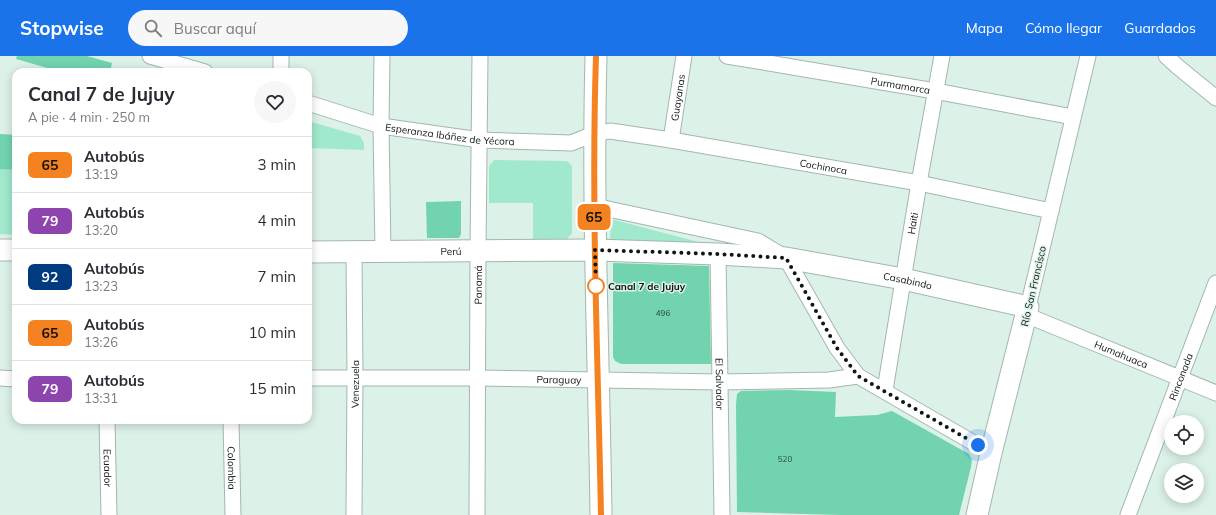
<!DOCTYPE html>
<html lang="es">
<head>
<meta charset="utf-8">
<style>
  :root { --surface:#fff; --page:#f7f7f7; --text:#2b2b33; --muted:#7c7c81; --line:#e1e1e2; --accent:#1a73e8 }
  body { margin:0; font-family:Mulish,sans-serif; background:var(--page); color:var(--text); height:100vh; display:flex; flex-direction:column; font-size:15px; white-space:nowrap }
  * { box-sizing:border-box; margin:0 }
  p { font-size:13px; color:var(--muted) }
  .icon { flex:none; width:22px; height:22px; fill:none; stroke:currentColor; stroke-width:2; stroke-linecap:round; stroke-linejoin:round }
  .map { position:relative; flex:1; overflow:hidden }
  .side { position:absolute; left:12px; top:12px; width:300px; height:356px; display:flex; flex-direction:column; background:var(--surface); border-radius:12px; box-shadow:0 2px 10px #0003 }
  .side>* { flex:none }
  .badge { padding:0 8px; border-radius:6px; font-size:14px; line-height:26px }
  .controls { position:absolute; left:1164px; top:359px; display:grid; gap:8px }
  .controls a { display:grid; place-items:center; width:40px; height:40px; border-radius:50%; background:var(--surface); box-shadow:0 2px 10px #0003; font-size:20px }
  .you { position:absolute; width:20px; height:20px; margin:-10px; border:3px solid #fff; border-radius:50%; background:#1a73e8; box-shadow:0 0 0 6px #1a73e833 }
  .map>.badge { position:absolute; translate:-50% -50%; box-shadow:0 0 0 2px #fff }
  .round { display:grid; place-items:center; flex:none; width:42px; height:42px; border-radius:21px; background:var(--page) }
  .headline { display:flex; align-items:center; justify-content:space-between; height:68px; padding:0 16px }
  h1 { font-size:19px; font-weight:700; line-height:30px }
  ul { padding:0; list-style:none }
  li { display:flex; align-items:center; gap:12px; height:56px; padding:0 16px; border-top:1px solid var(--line) }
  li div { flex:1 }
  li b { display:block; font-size:15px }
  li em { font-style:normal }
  li .badge { min-width:44px; font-weight:700; text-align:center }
  header { display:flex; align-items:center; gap:24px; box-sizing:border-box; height:56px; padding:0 20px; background:var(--accent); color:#fff }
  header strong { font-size:19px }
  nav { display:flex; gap:22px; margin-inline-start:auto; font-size:14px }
  .search { width:280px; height:36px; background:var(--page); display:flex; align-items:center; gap:10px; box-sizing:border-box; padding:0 14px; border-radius:22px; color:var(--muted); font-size:15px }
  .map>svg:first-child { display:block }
</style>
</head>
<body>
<header>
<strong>Stopwise</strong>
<div class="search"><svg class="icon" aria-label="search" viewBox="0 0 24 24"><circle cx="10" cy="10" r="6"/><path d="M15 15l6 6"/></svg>Buscar aquí</div>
<nav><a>Mapa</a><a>Cómo llegar</a><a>Guardados</a></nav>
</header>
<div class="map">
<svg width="1216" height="459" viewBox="0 0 1216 459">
  <rect width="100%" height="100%" fill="#dcf1e7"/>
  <g fill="#a1e9cc">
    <path d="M308,65L360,80L364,87V94L308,92Z"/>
    <path d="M494,104L567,105L572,110V177L567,183H533V147H489V110Z"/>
    <path d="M0,113L16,114V179L0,178Z"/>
    <path d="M611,163L710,189L610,185Z"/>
  </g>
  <g fill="#71d4ae">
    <path d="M17,0H87L112,7L110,16H50L51,13L16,3Z"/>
    <path d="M0,78L16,79V114L0,113Z"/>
    <path d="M461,145V178L459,182H427L426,146Z"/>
    <path d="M613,207L709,210L711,308H621L615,305L613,301Z"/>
    <path d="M789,334L836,336L835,361L877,359L892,355L969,398L972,404L971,411L959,459H840L737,456L736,349L737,338L741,335Z"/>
  </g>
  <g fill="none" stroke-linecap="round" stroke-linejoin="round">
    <g stroke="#a3b7ae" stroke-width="17">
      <g id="street">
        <path d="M150,0L205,16"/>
        <path d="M382,0L381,70L383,196"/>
        <path id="s1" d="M727,0L935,35L1073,61"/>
        <path d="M1166,0L1178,11L1216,42"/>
        <path d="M281,16V0"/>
        <path id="s2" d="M308,47L381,70L480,84L571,87L594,78L610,75L671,84L919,127L1051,155"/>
        <path id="s3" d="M671,84L684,0"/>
        <path d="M594,150L758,185L786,202L837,292L858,320L991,397"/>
        <path id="s4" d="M718,198L722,459"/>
        <path d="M1028,251L1088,0"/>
        <path id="s5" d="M1026,259L1216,337"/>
        <path d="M0,322L16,323"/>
        <path id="s6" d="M308,322H478L720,326L829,324L858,320"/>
        <path id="s7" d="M885,334L919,127L942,0"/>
        <path id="s8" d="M107,364L109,459"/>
        <path id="s9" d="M231,364L233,459"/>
        <path id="s10" d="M354,459L355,321L354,196"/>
        <path id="s11" d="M477,459L478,195L480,0"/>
        <path id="s12" d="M1128,459L1216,227"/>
      </g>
    </g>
    <g stroke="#a3b7ae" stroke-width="23">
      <g id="secondary">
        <path d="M596,0C592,153 599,306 601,459"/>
        <path d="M0,194H16"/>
        <path id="s13" d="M308,196L595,194L718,198L786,202L903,223L1028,251L991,397L977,459"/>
      </g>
    </g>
    <use href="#street" stroke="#fff" stroke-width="15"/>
    <use href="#secondary" stroke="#fff" stroke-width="21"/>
  </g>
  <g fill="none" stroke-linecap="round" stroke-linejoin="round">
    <g stroke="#fff" stroke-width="9">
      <path id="line" d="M596,0C591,153 598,306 601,459"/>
    </g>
    <use href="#line" stroke="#f58220" stroke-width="6"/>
    <path stroke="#0f1713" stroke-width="4" stroke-dasharray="0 7.2" d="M596,230L595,194L718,198L786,202L837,292L858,320L978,389"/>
  </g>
  <circle fill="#fff" stroke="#f58220" stroke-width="2" cx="596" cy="230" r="8"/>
  <g text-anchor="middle" stroke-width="3" stroke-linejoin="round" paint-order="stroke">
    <g font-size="8" fill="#28463a">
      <text x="663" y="260">496</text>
      <text x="785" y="406">520</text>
    </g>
    <g font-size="10" fill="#0f1713" stroke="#dcf1e7">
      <text dy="4" stroke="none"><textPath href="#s1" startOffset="176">Purmamarca</textPath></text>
      <text dy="4" stroke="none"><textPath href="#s3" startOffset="43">Guayanas</textPath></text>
      <text dy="4" stroke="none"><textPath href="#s2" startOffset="146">Esperanza Ibáñez de Yécora</textPath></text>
      <text dy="4" stroke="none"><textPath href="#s2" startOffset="525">Cochinoca</textPath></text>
      <text dy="4" stroke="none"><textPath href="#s7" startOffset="169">Haiti</textPath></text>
      <text dy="4" stroke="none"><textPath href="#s13" startOffset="143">Perú</textPath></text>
      <text dy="4" stroke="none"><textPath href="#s13" startOffset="602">Casabindo</textPath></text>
      <text dy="4" stroke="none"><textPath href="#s11" startOffset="230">Panamá</textPath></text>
      <text transform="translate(1033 230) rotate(-77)" y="4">Río San Francisco</text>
      <text dy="4" stroke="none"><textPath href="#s5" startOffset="103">Humahuaca</textPath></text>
      <text dy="4" stroke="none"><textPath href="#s12" startOffset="148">Rinconada</textPath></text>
      <text dy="4" stroke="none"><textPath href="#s6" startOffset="251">Paraguay</textPath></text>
      <text dy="4" stroke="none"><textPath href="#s10" startOffset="131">Venezuela</textPath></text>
      <text dy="4" stroke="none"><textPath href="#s4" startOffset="130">El Salvador</textPath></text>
      <text dy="4" stroke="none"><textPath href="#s8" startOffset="48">Ecuador</textPath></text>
      <text dy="4" stroke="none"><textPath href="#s9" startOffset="48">Colombia</textPath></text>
    </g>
    <g font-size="10" font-weight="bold" fill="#0f1713" stroke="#dcf1e7" text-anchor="start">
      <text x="608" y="234">Canal 7 de Jujuy</text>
    </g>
  </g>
</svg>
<div class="controls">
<a><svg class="icon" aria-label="locate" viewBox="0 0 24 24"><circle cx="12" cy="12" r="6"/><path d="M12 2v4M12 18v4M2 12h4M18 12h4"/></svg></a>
<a><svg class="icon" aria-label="layers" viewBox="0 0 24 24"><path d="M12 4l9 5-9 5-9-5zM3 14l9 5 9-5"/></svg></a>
</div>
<div class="you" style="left:978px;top:389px"></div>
<b class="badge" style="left:594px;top:161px;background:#f58220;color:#111">65</b>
<section class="side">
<div class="headline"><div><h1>Canal 7 de Jujuy</h1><p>A pie · 4 min · 250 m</p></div><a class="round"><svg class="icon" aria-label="heart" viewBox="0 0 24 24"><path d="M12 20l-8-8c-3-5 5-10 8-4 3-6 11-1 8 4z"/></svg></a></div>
<ul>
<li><span class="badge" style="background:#f58220;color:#111">65</span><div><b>Autobús</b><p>13:19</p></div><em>3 min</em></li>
<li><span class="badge" style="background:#8e44ad;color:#fff">79</span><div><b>Autobús</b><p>13:20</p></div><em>4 min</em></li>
<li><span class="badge" style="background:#003b80;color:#fff">92</span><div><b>Autobús</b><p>13:23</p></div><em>7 min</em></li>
<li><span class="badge" style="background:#f58220;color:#111">65</span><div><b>Autobús</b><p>13:26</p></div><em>10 min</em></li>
<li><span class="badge" style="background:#8e44ad;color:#fff">79</span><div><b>Autobús</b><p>13:31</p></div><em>15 min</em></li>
</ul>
</section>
</div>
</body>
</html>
